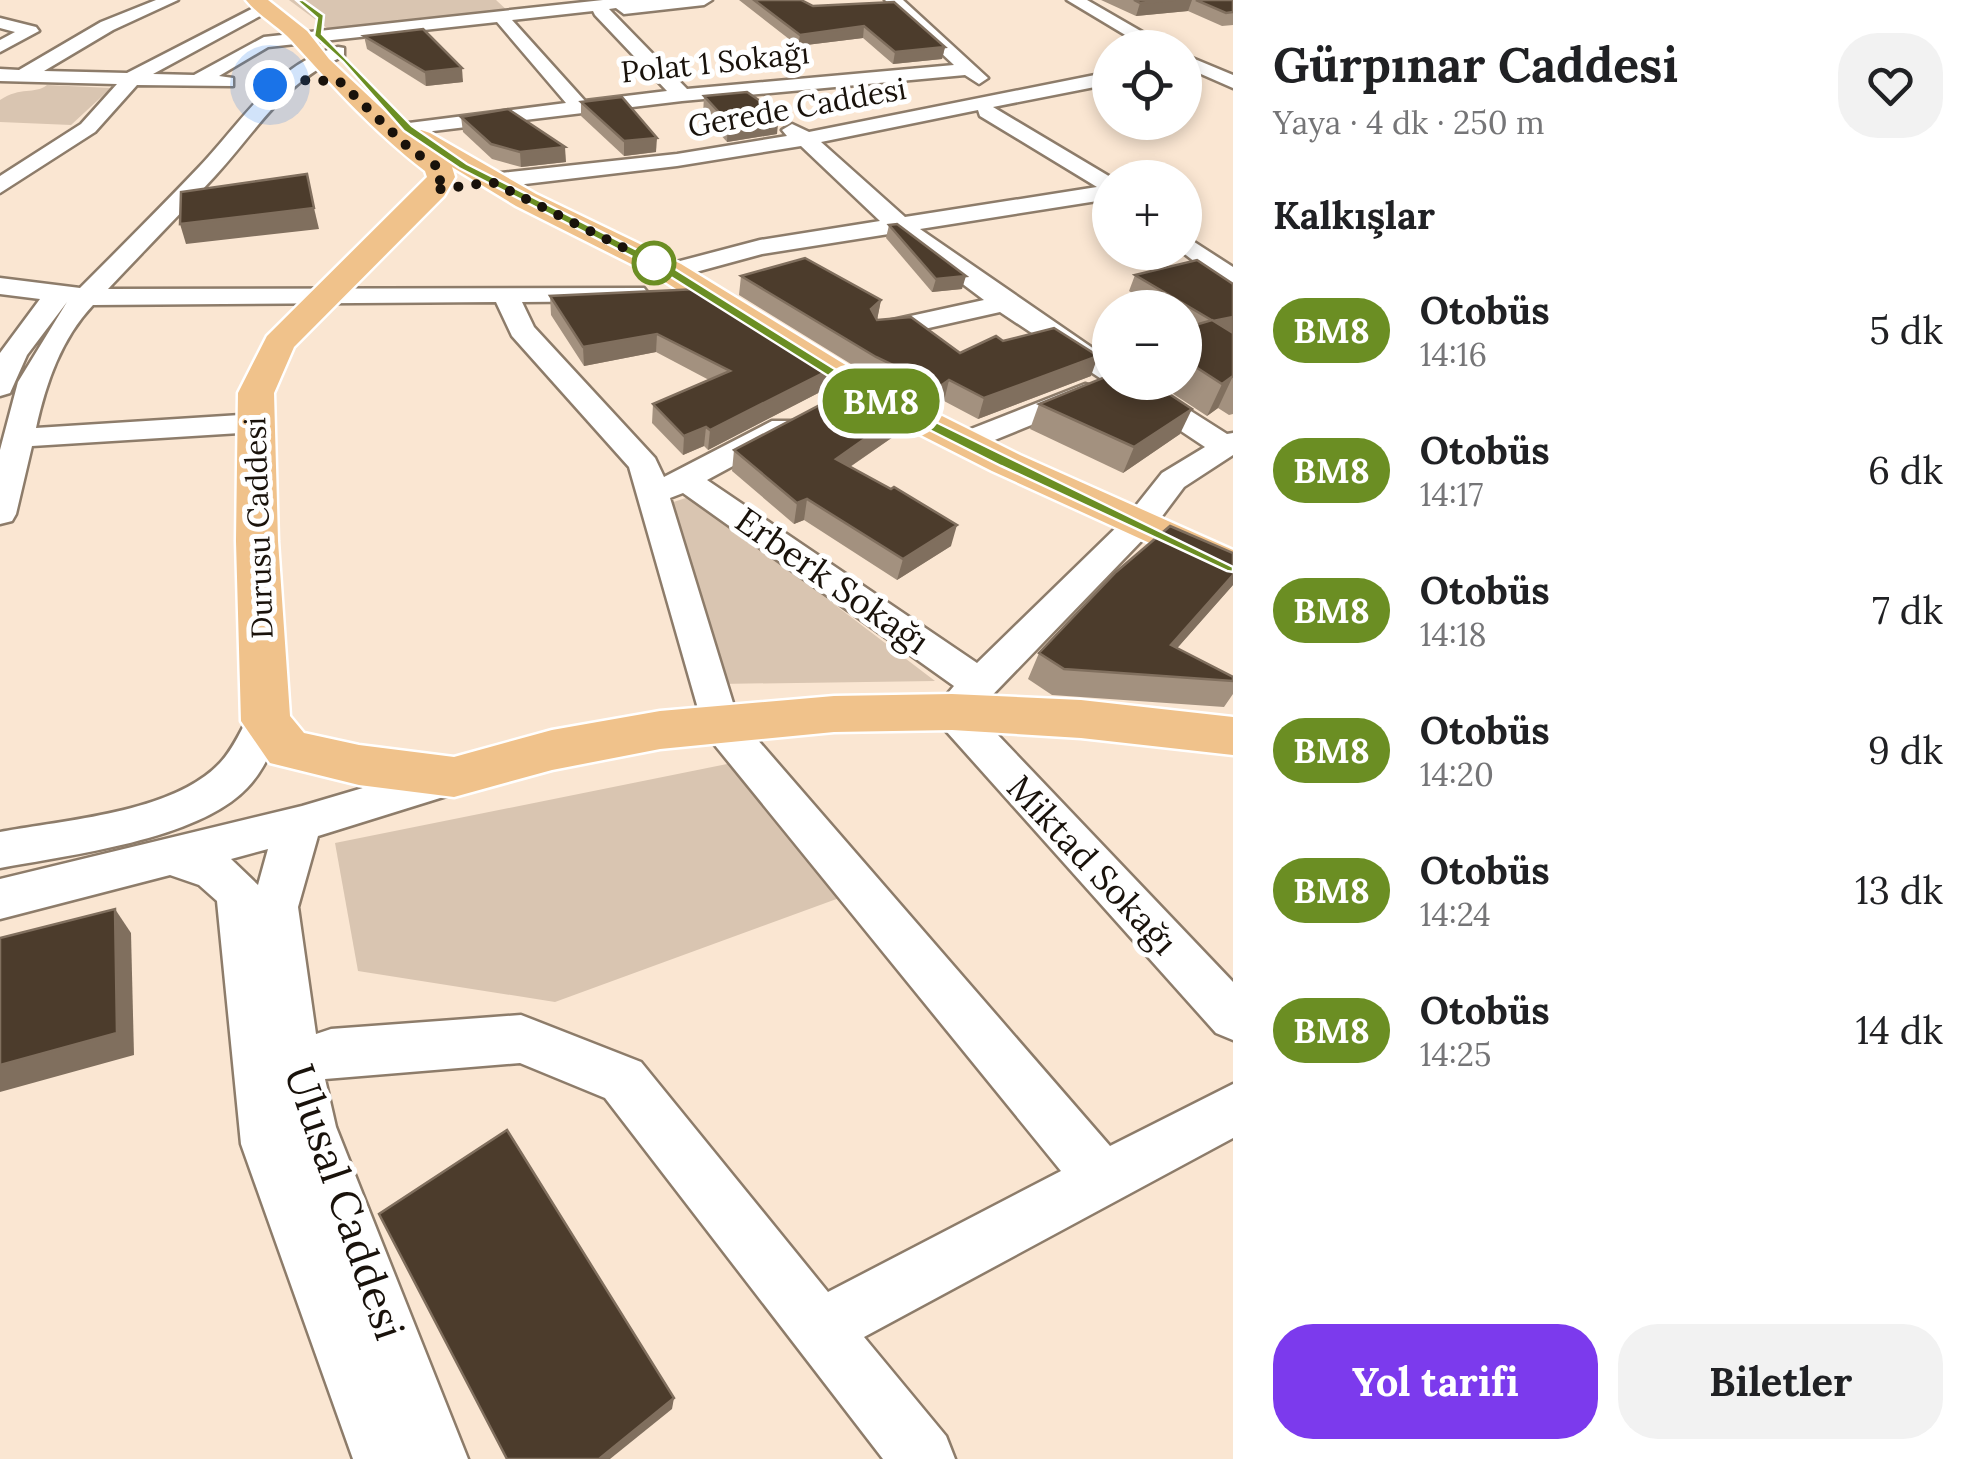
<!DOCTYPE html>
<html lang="tr">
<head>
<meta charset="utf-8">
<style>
  :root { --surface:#fff; --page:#f2f2f2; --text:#202124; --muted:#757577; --accent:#7c3aed }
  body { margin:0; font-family:Lora,serif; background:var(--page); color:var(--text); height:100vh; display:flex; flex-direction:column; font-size:38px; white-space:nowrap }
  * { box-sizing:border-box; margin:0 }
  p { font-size:32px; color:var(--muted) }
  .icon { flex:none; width:55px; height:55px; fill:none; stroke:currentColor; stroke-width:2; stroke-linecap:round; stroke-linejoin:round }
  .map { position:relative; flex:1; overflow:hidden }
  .side { display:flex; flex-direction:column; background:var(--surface); width:750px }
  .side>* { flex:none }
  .badge { padding:0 20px; border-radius:32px; font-size:35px; line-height:65px }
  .tools { position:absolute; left:1092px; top:30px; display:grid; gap:20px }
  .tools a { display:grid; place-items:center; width:110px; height:110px; border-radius:50%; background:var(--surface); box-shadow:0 5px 15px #0003; font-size:50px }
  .you { position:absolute; width:50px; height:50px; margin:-25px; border:8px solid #fff; border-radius:50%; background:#1a73e8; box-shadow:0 0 0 15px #1a73e833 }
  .map>.badge { position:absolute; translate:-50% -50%; box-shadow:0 0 0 5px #fff }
  h2 { padding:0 40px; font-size:38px; line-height:90px }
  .round { display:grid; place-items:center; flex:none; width:105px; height:105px; border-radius:40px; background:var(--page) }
  .overview { display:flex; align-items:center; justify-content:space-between; height:170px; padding:0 40px }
  h1 { font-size:48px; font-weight:700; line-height:75px }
  .cta { display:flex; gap:20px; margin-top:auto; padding:20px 40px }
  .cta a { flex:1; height:115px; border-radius:40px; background:var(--accent); color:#fff; font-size:40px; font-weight:700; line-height:115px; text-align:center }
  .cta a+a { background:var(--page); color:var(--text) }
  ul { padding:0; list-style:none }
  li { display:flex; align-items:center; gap:30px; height:140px; padding:0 40px }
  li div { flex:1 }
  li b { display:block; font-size:38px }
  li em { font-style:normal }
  li .badge { min-width:110px; font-weight:700; text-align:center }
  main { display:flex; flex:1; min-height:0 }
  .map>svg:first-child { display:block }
</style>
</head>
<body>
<main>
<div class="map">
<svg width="1233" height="1459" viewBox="0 0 1233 1459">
  <rect width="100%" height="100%" fill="#fae6d2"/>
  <g fill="#d9c5b1">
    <path d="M289,0H496L510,13L331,31Z"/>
    <path d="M47,85L111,88L71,125L0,122V100C21,86 34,95 47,85Z"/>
    <path d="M692,496L935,681L718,684L661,506Z"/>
    <path d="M732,763L842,897L555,1002L358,971L335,843Z"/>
  </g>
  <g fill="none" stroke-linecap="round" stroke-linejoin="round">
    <g stroke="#8d7c6a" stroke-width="5">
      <g id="minor">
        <path d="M156,0H178L113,30L44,71L127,73L265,2L273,7L271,10L153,74L194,75L264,37L603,0H712L704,5L624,14L616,8L609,9L687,89L954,65L885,0H903L988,78L979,84L965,75L682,101L408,134L398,128L401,124L566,103L497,22L268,47L219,76L233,78V86L137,85L95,132L0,193V176L81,124L117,84L0,81V69L19,70L101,22ZM593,11L595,15L667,91L585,101L512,20Z"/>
        <path d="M1067,0H1087L1170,48H1147Z"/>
        <path d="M0,18L36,27L39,31L0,52V40L15,32L0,28Z"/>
        <path d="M338,47L344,48V56C285,80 257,130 215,176C180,214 143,252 108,289L644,288L648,293L635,301L522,302L534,327L655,458L664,477L772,421H794L798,427L794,433L707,480L977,663L1127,517L1162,473L1205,447L1133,399L1128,393L1133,387H1153L1227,434L1233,433V455L1184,487L1151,531L976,712L1233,982V1040L1216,1033L938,722L932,712L954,686L683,493L670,498L737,716L1110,1146L1233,1084V1138L864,1337L946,1436L955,1459H883L605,1098L520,1063L325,1079L336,1127L468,1459H353L241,1144L217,901L199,885L170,875L0,919V879L302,806L454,761L469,765L475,777L469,789L318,836L298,907L316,1034L331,1029L521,1015L641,1062L828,1292L1061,1171L705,733L629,467L512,336L496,302L93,305C61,339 46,383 36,428L256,414L267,417L271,423L267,429L256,432L32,446L16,514L12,521L0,524V450L18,382L67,302L27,355L10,393L0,396V353L40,299L0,294V278L80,288C120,248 160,208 200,166C242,122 276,63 338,47ZM268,849L258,885L231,859Z"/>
        <path d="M1185,55L1233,75V88L1185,67Z"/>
        <path d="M1110,72V84L993,107L1112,178L1110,199L920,229L1110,360V381L1100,378L1000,312L884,338L874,336L871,330L874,324L984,300L895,233L762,254L670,279L661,276L657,271L661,266L760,240L880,221L801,146L677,166L492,188L481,181L492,174L677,154L787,136L782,130L792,124L809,132ZM978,110L980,116L1097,187L905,217L821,142Z"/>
        <path d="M1185,236L1233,267V287L1224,284L1182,252Z"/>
        <path d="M1085,384L1095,387L1100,393L1095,399L975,448H953L949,442L953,436Z"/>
        <path d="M266,706L280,710L286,721C274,743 265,770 247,788C198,840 69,855 0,868V832C64,820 173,813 220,763C234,748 242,728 252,710Z"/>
      </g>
    </g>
    <g stroke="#fff" stroke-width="5">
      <path id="major" d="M246,0H268L307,31L329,59L410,135L421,130L430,133L536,194L681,264L870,380L1020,455L1233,550V581L992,471L844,396L659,278L516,206L452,167L455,177L444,196L294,347L274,393L278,541L290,716L304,733L359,745L454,757L552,730L660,711L834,696L952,694L1081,700L1233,717V755L1081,738L952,730L834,732L660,749L552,770L454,797L359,785L270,763L241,721L236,541L238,393L267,336L427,177L425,171C373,131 336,89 292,41C278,26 259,16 246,0Z"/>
    </g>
    <use href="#minor" fill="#fff" fill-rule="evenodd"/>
    <use href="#major" fill="#f0c28b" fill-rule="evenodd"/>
  </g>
  <g fill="#a3917f">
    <path d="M739,0H801L813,6L945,47L942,59L893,64L863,38L798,46Z"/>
    <path d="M1101,0H1233V25L1222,26L1188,11L1136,16Z"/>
    <path d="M364,36L463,82L426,86L367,49Z"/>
    <path d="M704,96L777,134L727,142L703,115Z"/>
    <path d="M581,102L656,152L624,156L581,116Z"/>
    <path d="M461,117L566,162L521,167L492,159L463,132Z"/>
    <path d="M889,225L962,289L932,292L886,238Z"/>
    <path d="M1135,275L1233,284V414L1229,415L1218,408L1207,416L1155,382H1185V328L1188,327L1185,326V308H1156L1129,291Z"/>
    <path d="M741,276L881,300L877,320L960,353L1003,341L1091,376L978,419L944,401L934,408L872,377L739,295Z"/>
    <path d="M550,296L826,389L708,450L704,446L683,455L652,423L653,404L709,380L656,352L584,366L551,315Z"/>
    <path d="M1039,404L1180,434L1123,473L1030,429Z"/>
    <path d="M903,430L850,467L951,546L897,580L804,520L794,524L732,471L734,450Z"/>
    <path d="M1233,585L1177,648L1233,677V694L1224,707L1052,695L1028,679L1039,653Z"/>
  </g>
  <g fill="#806f5e">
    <path d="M1175,0H1192L1188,11L1136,16L1140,3Z"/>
    <path d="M864,26L863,38L798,46L800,35Z"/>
    <path d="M945,47L942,59L893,64L895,52Z"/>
    <path d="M462,68L463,82L426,86L425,72Z"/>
    <path d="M779,114L777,134L727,142L728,122Z"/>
    <path d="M657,138L656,152L624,156V141Z"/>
    <path d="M565,147L566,162L521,167L520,152Z"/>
    <path d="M314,208L319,229L186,244L180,224Z"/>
    <path d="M966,276L962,289L932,292L936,279Z"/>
    <path d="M881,300L877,320L871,309Z"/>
    <path d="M1233,317V332L1205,338L1213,321Z"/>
    <path d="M657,334L656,352L584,366L583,347Z"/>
    <path d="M1098,356L1091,376L978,419L984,398Z"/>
    <path d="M829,370L826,389L708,450L710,430Z"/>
    <path d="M1233,376L1218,408L1207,416L1222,384Z"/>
    <path d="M949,380L944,401L934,408L939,387Z"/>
    <path d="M907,409L903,430L832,479L836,459Z"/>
    <path d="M1192,409L1180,434L1123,473L1134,447Z"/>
    <path d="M706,427L704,446L683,455L684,436Z"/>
    <path d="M807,499L804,520L794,524L797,503Z"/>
    <path d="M957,525L951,546L897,580L903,559Z"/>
    <path d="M1233,575V585L1157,671L1171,645Z"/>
    <path d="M115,909L131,933L134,1055L0,1092V1065Z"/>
    <path d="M674,1398L672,1409L610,1459H599Z"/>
  </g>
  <g fill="#4c3c2c" stroke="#806f5e" stroke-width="2.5">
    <path d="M754,0H801L813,6L894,2L945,47L895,52L864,26L800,35Z"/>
    <path d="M1134,0H1175L1140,3Z"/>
    <path d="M1196,0H1233V12L1226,13Z"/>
    <path d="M423,29L462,68L425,72L364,36Z"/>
    <path d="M747,92L779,114L728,122L704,96Z"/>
    <path d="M622,97L657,138L624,141L581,102Z"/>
    <path d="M508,109L565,147L520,152L491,144L461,117Z"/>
    <path d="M307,174L314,208L180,224L181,192Z"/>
    <path d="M897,224L966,276L936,279L889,225Z"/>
    <path d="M805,258L881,300L871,309L877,320L911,317L960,353L996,336L1003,341L1054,328L1098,356L984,398L949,380L939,387L876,357L741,276Z"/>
    <path d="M1197,260L1233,284V317L1213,321L1135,275Z"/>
    <path d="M699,289L829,370L710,430L706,427L684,436L653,404L730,371L657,334L583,347L550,296Z"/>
    <path d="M1212,320L1233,333V376L1222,384L1185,360V328Z"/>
    <path d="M1110,375V382H1151L1192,409L1134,447L1039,404Z"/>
    <path d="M858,385L907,409L836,459L891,489L894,487L957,525L903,559L807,499L797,503L734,450Z"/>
    <path d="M1170,526L1233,553V575L1171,645L1233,677V681L1064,669L1039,653L1116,572Z"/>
    <path d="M115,909L117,1033L0,1065V938Z"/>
    <path d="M507,1130L674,1398L599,1459H507L379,1214Z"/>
  </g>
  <path fill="#6b8e23" stroke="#fff" stroke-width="2.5" d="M296,0H303L324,15L322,34L412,126L467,164L675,269L862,386L1233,567V572L1227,571L1001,466L852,391L666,274L459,168L404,131L343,62L314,36L317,18Z"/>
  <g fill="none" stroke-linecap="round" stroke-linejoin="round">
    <path stroke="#19120b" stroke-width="10" stroke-dasharray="0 18" d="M270,85L287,80L339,81L411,150L438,167L442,177L434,190L492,182L654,263"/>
  </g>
  <circle fill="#fff" stroke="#6b8e23" stroke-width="5" cx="654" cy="263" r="20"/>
  <g text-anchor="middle" stroke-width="10" stroke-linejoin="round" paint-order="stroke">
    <g font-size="30" fill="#19120b" stroke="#fff">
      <text transform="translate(715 63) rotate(-6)" y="10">Polat 1 Sokağı</text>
      <text transform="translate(797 108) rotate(-10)" y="10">Gerede Caddesi</text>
      <text transform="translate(259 528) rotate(-92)" y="10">Durusu Caddesi</text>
    </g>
    <g font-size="35" fill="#19120b" stroke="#fff">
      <text transform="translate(832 581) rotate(35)" y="12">Erberk Sokağı</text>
      <text transform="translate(1092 865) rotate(47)" y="12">Miktad Sokağı</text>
    </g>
    <g font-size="42" fill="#19120b" stroke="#fff">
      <text transform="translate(345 1202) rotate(71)" y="15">Ulusal Caddesi</text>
    </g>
  </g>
</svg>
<div class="tools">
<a><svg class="icon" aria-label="locate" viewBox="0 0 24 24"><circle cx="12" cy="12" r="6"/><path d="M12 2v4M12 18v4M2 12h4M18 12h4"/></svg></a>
<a>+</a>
<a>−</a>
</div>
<div class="you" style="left:270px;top:85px"></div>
<b class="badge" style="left:881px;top:401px;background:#6b8e23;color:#fff">BM8</b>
</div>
<section class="side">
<div class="overview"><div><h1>Gürpınar Caddesi</h1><p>Yaya · 4 dk · 250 m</p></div><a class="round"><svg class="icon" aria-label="heart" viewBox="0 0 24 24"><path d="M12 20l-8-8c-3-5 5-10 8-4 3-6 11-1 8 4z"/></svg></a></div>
<h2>Kalkışlar</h2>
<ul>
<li><span class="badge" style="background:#6b8e23;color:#fff">BM8</span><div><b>Otobüs</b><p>14:16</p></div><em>5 dk</em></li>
<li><span class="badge" style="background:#6b8e23;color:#fff">BM8</span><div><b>Otobüs</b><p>14:17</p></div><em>6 dk</em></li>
<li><span class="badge" style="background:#6b8e23;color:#fff">BM8</span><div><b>Otobüs</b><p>14:18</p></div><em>7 dk</em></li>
<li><span class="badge" style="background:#6b8e23;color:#fff">BM8</span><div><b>Otobüs</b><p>14:20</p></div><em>9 dk</em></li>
<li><span class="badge" style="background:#6b8e23;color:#fff">BM8</span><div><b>Otobüs</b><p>14:24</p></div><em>13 dk</em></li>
<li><span class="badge" style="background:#6b8e23;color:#fff">BM8</span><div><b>Otobüs</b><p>14:25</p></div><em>14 dk</em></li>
</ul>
<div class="cta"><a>Yol tarifi</a><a>Biletler</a></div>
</section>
</main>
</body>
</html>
